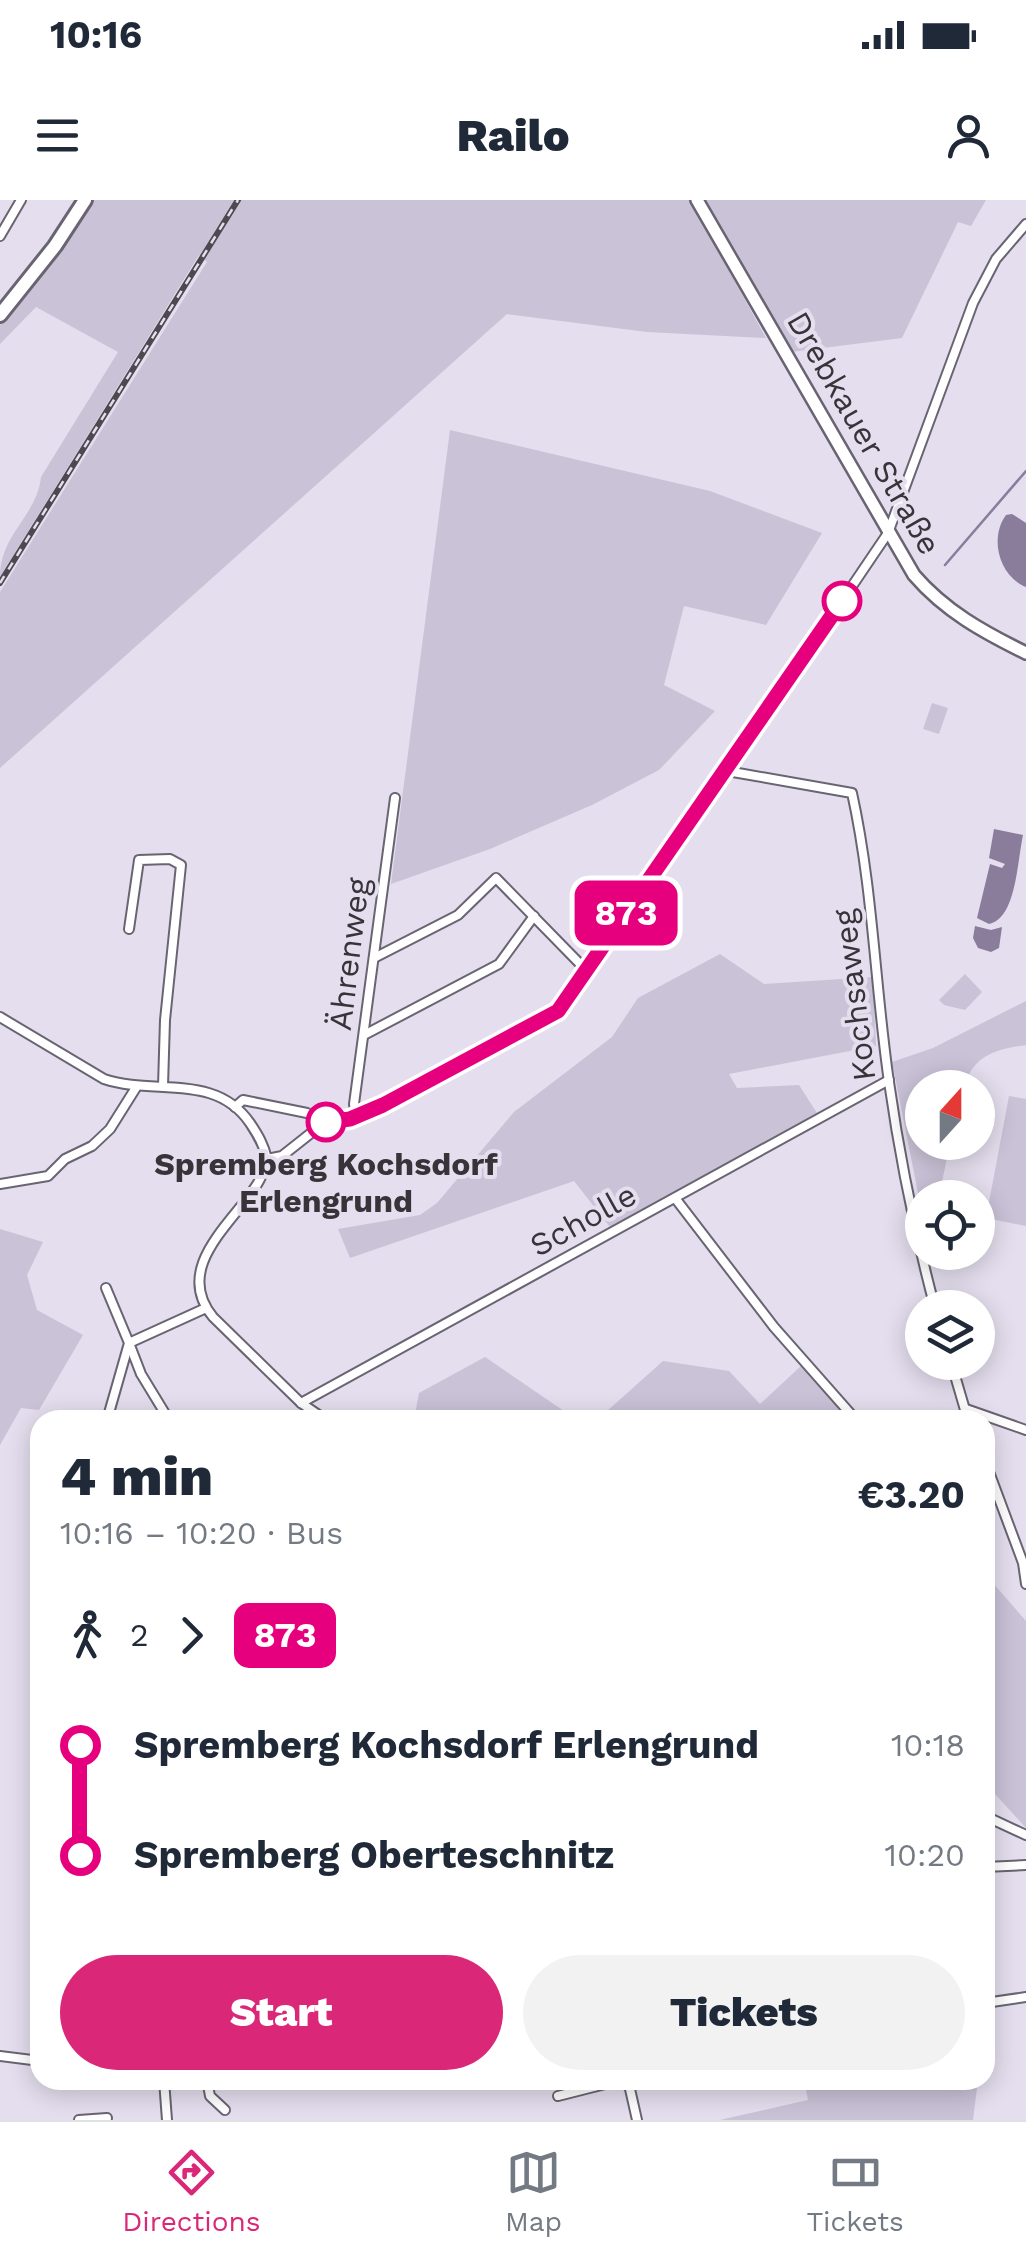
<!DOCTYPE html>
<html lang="en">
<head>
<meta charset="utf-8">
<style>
  :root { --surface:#fff; --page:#f2f2f3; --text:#1f2937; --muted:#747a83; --line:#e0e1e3; --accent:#db2777 }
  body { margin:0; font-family:"Work Sans",sans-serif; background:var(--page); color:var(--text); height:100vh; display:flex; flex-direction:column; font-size:38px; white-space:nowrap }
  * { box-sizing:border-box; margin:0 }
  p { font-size:32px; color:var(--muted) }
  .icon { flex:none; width:55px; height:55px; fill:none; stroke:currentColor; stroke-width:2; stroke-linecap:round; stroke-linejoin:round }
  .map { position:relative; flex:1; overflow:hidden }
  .sheet { position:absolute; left:30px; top:1210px; width:965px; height:680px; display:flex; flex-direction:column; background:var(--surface); border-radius:30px; box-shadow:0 5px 25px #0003 }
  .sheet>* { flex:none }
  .badge { padding:0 20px; border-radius:15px; font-size:35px; line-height:65px }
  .needle { width:65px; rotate:21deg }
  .tools { position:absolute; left:905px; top:870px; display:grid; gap:20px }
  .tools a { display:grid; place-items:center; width:90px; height:90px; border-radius:50%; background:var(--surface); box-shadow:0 5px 25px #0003; font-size:50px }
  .map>.badge { position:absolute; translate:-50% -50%; box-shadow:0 0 0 5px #fff }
  .legs { display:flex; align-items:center; gap:15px; height:110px; padding:0 30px; font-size:32px }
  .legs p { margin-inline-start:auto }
  .head { display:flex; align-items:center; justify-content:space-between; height:170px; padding:0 30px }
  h1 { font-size:55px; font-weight:800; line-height:75px }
  .primary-button { display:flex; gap:20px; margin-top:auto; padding:20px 30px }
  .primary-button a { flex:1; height:115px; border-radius:60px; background:var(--accent); color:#fff; font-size:40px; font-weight:800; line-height:115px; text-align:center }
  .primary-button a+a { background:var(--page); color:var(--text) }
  ul { padding:0 30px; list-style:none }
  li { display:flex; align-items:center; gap:35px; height:110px; font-size:38px }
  li i { display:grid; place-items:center; width:15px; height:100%; margin:0 12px; background:currentColor }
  li i::after { content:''; width:25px; height:25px; margin:-12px; border:8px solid; border-radius:50%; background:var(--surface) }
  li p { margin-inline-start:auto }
  li:first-child i { background:linear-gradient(#0000 50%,currentColor 0) }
  li:last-child i { background:linear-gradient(currentColor 50%,#0000 0) }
  .status { display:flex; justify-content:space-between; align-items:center; height:70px; padding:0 50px; background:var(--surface); direction:ltr }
  .status svg { height:28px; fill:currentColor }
  header { display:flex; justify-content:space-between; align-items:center; height:130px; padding:0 30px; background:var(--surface); font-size:45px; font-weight:800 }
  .tab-bar { display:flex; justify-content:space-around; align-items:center; height:140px; border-top:2px solid var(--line); background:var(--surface); font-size:28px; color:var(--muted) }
  .tab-bar a { display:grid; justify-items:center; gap:5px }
  .tab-bar .on { color:var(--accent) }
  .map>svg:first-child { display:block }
</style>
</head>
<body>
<div class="status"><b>10:16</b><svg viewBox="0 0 49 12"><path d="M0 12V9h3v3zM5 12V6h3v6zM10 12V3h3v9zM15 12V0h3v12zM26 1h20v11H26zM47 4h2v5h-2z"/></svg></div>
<header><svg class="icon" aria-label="menu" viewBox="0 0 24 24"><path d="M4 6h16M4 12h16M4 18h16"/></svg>Railo<svg class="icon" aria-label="person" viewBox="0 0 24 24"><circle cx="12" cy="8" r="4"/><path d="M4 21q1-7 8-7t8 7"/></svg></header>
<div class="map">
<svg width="1026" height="1920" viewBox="0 0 1026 1920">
  <rect width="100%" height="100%" fill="#e4deee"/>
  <g fill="#cac2d7">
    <path d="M92,0H690L766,138L647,132L507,114L0,568V392L207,62L199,55L0,377C0,334 37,316 41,277L118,152L36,107L0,144V125L75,31Z"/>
    <path d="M706,0H986L971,26L958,22L902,138L791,152Z"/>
    <path d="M450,230L710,291L822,333L766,425L684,406L664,485L715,511L659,570L592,605L490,649L391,684Z"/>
    <path d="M932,503L948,508L939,534L923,529Z"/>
    <path d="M720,754L764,784L873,777L876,846L729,874L737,888L799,885L817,913L610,1027L574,981L350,1058L338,1029L420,1015L437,1003L514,912L612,837L638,798Z"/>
    <path d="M965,774L982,792L965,810L944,805L939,800Z"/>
    <path d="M1026,801V845C996,849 973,855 964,887L922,888V942L950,943L939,997L922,998V1013L892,862L933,848Z"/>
    <path d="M1009,896L1026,899V1026L986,1018Z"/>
    <path d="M0,1029L43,1042L27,1075L37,1110L83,1135L39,1210L21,1208L0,1245Z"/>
    <path d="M485,1157L577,1220H414L419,1193Z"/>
    <path d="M663,1161L729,1171L760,1204L802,1165L851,1220H597Z"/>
    <path d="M985,1374L1026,1421V1628L985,1583Z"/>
    <path d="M804,1880H978L973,1920H720L808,1900Z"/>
  </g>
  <g fill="#897d9b">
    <path d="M1012,314L1026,323V387C999,376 989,338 1006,315Z"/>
    <path d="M994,629L1023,635C1017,663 1016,719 989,724L977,718L990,664L1002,668L1005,664L989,658Z"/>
    <path d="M975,726L991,730L1002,727L999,748L991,752L978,748L973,738Z"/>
  </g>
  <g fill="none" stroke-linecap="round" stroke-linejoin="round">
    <path stroke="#897d9b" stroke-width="2.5" d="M945,365L1026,271"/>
    <g stroke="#6a6472" stroke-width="12">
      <g id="street">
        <path d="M0,36L21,0"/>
        <path d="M727,571L852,593C873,688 875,786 889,882C900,959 915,1033 935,1108"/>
        <path d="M129,729L139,660L170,659L181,665L165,820L163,886"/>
        <path d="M374,758L458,715L496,678L586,770"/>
        <path d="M0,817L104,879C154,896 215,872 250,923C258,935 264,945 267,959"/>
        <path d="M364,835L499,764L534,716"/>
        <path d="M235,907L243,900L307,913"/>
        <path d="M356,917L354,904L395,598"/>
        <path d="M267,959L282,956L325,922L350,919L383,905L558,811L727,571L888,333L973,103L996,59L1026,24"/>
        <path d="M267,959C265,966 263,974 259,981C237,1020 171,1066 213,1117L301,1203L326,1220"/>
        <path d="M0,984L48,976L65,959L92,946L110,929L137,886"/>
        <path d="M675,998L774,1127L856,1220"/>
        <path d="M106,1088L129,1143L107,1220"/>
        <path d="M951,1162L968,1220"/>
        <path d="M301,1203L889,880"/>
        <path d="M966,1209L1026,1230"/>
        <path d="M169,1220L141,1174L129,1143L206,1108"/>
        <path d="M985,1261L1023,1363L1026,1384"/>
        <path d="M985,1616L1026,1635"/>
        <path d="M985,1667L1026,1665"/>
        <path d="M985,1803L1026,1797"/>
        <path d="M0,1856L40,1861"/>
        <path d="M164,1880L167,1920"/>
        <path d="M207,1880L210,1896L225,1910"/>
        <path d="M625,1880L630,1889L637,1920"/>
        <path d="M558,1896L621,1880"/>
        <path d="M79,1920L107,1918"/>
      </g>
    </g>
    <g stroke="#6a6472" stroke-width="16">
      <path id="secondary" d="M697,0L914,375C945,411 983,432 1026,453"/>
    </g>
    <g stroke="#6a6472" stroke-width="18">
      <path id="primary" d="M0,115L55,46L85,0"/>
    </g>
    <use href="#street" stroke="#fff" stroke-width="8"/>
    <use href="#secondary" stroke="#fff" stroke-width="11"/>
    <use href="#primary" stroke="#fff" stroke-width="12"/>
    <g stroke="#4c4950" stroke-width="6">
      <path id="rail" d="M0,383L238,0"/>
    </g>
    <use href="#rail" stroke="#e4deee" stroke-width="2.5" stroke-dasharray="8" stroke-linecap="butt"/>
  </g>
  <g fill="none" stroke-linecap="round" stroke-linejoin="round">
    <g stroke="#fff" stroke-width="22">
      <path id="line-1" d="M326,922L350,919L383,905L558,811L842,401"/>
    </g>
    <use href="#line-1" stroke="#e6007e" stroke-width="15"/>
  </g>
  <g fill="#fff" stroke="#e6007e" stroke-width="5">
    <circle cx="842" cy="401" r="18"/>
    <circle cx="326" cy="922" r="18"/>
  </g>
  <g text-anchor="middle" stroke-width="8" stroke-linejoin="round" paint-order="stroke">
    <g font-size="32" fill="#363339" stroke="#e4deee">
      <text transform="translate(864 233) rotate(60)" y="11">Drebkauer Straße</text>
      <text transform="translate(349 754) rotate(-83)" y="11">Ährenweg</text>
      <text transform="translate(854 795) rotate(-97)" y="11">Kochsaweg</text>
      <text transform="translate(583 1020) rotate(-29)" y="11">Scholle</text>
    </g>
    <g font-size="32" font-weight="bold" fill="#363339" stroke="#e4deee">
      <text x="326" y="975">Spremberg Kochsdorf<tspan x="326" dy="37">Erlengrund</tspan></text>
    </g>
  </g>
</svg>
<div class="tools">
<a><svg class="needle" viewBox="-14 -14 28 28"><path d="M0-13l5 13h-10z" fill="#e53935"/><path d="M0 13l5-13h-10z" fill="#747a83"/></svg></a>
<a><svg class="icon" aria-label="locate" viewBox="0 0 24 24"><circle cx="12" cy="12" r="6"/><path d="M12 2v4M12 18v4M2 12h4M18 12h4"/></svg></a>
<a><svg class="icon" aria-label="layers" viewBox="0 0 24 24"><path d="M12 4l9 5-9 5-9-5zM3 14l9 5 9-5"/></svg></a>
</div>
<b class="badge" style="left:626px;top:713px;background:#e6007e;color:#fff">873</b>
<section class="sheet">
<div class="head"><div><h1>4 min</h1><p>10:16 – 10:20 · Bus</p></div><b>€3.20</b></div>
<div class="legs"><svg class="icon" aria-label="walk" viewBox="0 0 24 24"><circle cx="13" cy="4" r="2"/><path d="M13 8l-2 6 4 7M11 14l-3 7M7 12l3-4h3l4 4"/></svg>2<svg class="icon" aria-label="forward" viewBox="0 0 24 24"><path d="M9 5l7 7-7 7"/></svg><b class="badge" style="background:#e6007e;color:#fff">873</b></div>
<ul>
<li><i style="color:#e6007e"></i><b>Spremberg Kochsdorf Erlengrund</b><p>10:18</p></li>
<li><i style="color:#e6007e"></i><b>Spremberg Oberteschnitz</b><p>10:20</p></li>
</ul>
<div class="primary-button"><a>Start</a><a>Tickets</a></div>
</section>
</div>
<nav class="tab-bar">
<a class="on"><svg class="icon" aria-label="directions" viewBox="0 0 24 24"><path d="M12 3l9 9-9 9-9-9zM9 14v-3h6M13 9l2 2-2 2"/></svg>Directions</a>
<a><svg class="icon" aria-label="map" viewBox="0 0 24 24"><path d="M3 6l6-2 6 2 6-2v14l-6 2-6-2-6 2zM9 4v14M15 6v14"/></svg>Map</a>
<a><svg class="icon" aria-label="tickets" viewBox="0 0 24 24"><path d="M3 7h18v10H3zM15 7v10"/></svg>Tickets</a>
</nav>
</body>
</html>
